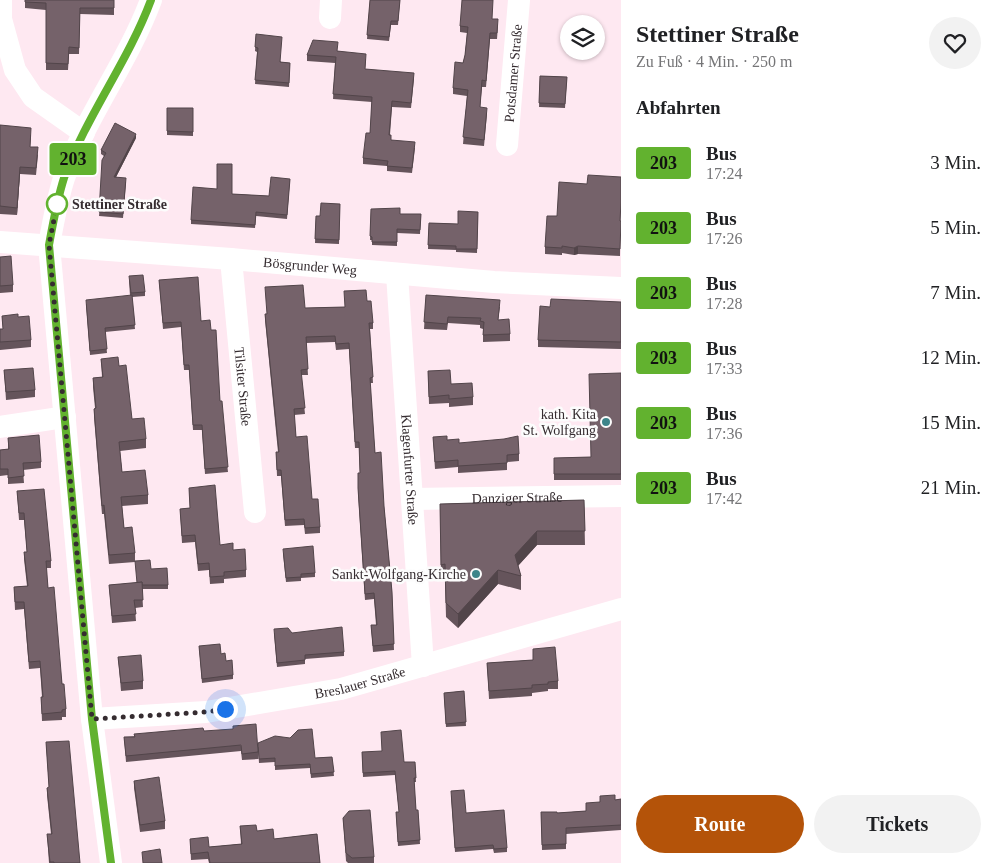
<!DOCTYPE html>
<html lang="de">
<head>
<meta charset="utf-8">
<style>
  :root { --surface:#fff; --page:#f2f2f2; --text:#202124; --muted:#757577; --accent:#b45309 }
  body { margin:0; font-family:"Times New Roman",serif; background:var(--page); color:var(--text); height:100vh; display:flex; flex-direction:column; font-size:19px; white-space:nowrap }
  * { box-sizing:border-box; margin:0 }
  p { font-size:16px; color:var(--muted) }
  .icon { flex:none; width:28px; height:28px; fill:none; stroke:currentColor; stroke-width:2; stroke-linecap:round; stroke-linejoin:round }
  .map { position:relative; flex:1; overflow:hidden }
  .panel { display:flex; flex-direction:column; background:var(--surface); width:375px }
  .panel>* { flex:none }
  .badge { padding:0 10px; border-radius:4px; font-size:18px; line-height:32px }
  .fabs { position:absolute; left:560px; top:15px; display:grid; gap:10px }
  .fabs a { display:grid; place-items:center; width:45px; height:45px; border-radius:50%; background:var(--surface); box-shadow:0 1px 4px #0004; font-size:25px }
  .you { position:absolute; width:25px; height:25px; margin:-12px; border:4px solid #fff; border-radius:50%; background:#1a73e8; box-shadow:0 0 0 8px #1a73e833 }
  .map>.badge { position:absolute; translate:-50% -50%; box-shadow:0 0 0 2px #fff }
  h2 { padding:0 15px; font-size:19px; line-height:45px }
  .round { display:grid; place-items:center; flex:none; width:52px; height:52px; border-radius:26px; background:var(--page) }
  .head { display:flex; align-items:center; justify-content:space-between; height:85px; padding:0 15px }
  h1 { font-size:24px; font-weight:800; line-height:38px }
  .button { display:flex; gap:10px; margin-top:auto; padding:10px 15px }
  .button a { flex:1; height:58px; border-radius:30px; background:var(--accent); color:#fff; font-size:20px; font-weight:800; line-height:58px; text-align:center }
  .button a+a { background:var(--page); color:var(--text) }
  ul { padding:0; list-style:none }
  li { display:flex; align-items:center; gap:15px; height:65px; padding:0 15px }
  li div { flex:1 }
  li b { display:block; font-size:19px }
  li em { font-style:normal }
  li .badge { min-width:55px; font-weight:700; text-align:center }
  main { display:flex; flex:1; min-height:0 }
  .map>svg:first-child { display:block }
</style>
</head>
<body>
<main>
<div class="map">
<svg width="621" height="863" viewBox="0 0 621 863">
  <rect width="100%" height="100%" fill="#fee8f1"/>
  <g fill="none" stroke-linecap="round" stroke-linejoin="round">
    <g stroke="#fff" stroke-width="22">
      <path d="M1,0V19L15,70L33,97L84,133"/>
      <path d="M330,18L331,0"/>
      <path id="s1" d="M507,145L519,0"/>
      <path id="s2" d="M0,242L231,259L494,282L621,288"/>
      <path id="s3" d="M231,259L255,512"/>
      <path id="s4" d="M397,274L423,666"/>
      <path d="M0,427L65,417"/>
      <path id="s5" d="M412,499L621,496"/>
      <path id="s6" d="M92,719L206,712L341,689L621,609"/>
      <path d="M111,863L92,719L49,245C53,223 57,200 64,178C86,116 128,62 151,0"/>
    </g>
  </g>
  <g fill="#65545b">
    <path d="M25,0H114V15L80,14L79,54H69L68,70H46V10L25,8Z"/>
    <path d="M370,0H400L398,25H391L389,41L367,39Z"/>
    <path d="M492,19L498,25L497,39H490L486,87H482L480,107L487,114L484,146L463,144L467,96L453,94V88L463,63L465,55L467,33L460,32V26Z"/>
    <path d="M256,34L281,62L290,63L289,87L255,84L257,52L255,51Z"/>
    <path d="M338,51L366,59L365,69L414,79L411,108L392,107L390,135L391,140L415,148L412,173L387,171V166L363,164V158L370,133L372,102L333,99L335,63L307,61V55Z"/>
    <path d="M540,76L567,77L565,108L539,107Z"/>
    <path d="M167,108H193V136L167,135Z"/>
    <path d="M0,125L31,135L30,147L38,155L36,175L20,174L17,215L0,214Z"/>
    <path d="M136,138L116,177L126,182L123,218L99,216L104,156L101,154V150Z"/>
    <path d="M621,177L620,256L578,254L574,255L562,253V255L545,254V247L557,216L587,184Z"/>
    <path d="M290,179L287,219L256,216L255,228L191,224V220L232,194L269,196Z"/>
    <path d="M340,204L339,244L315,243L316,216H320Z"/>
    <path d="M371,209L400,214H421L420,234L397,233V246L372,245V240H370Z"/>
    <path d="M478,212L477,253L456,252V250L428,249L429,223L458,224Z"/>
    <path d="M0,257L13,285V292L0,293Z"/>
    <path d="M129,280L145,292V296L132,297L135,329L105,332L107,353L90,355L86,304L130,296Z"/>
    <path d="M159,280L211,330L220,401L228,472L205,474L202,430H193L189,370H184L181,327L163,329Z"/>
    <path d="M426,295L500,307L498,320L510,334V341L483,342V329L480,328V325L448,323L447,330L424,329Z"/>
    <path d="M367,301L373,323V329H370L373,383H370L375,453L384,506L392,592L394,650L373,652L371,625H376L374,599L365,600L358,493L360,473L359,448H355L349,349L336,350L335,342L306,343L308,375H301L305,414L294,415L296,437L312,499L320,527V533L305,534L304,525L285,526L281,476H277L276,452H278L265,320V314L305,308L345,307Z"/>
    <path d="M621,302V349L538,347V340L550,307Z"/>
    <path d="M2,316L18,317L31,340V347L0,350V329H3Z"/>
    <path d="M101,359L119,366L132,419L146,439V448L120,451L122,472L148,495V504L122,506L124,528L135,553V562L109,564L104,514H102L94,417V409L95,408L93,387V378L102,377Z"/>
    <path d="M4,370L35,390V397L6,400Z"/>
    <path d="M428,371L473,397V405L449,407V403L429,404Z"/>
    <path d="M621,373V480H554V458L591,457Z"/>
    <path d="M433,437L459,443L519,454V461L507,462V470L458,473V467L435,469Z"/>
    <path d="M8,438L41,462V468L23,470L24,483L8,484V475L0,476V450L8,449Z"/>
    <path d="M189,488L220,545L233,550L246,570V577L224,579V583L210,584L209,570L198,571L195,542L182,543L180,509L190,508Z"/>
    <path d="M17,491L51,561V568H46L48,588L66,709V717H62V720L42,721L41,697H42L40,668L29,669L24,609L15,610L14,587L27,586L24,559V552H27L24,520H19Z"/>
    <path d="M584,500L585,545H537L518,566L521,576V590L498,584L458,628L446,617L445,578L441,579L440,504Z"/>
    <path d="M283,553L315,573V577L301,578V581L286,582Z"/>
    <path d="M151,569L168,585V589H142L143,607L135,608L136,621L112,623L109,585L136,583Z"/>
    <path d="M274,633H292L344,652V656L305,659V664L277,667Z"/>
    <path d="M199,646L221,654L233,675V679L202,683Z"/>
    <path d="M533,649L558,681V689H548V691L532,693V696L489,699L487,663L533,660Z"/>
    <path d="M118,657L143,681V689L121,691Z"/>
    <path d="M464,691L466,726L446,727L444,693Z"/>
    <path d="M204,731L258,752V759L242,760L241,751L126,762L124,737Z"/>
    <path d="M46,742L80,863H49L47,834H51L47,795V788H49Z"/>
    <path d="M258,747L315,758L332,757L334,776L311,778L310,768L275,770V762L259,763Z"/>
    <path d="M362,752L404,762H415L416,782H414L416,810H418L420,844L398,846L396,812H399L395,775L363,777Z"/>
    <path d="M134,781L165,821V829L140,832L134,788Z"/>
    <path d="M451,795L466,813L507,848V852L494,853L493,849L455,852Z"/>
    <path d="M621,799V830L566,834V849L542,850L541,812L557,813L586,811L600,802Z"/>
    <path d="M343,818L374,857V863H348L346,861Z"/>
    <path d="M240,826L257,831L274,839L317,834L320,863H209L208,859L191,860L190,839L209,847L241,844Z"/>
  </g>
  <g fill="#52454a">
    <path d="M136,134V138L114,181V177Z"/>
    <path d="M20,167V174L17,215V208Z"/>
    <path d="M578,246V254L574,255V248Z"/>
    <path d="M537,531V545L515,569V555Z"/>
    <path d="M498,570V584L458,628V614Z"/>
  </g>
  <g fill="#75626a" stroke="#52454a">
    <path d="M25,0H114V8H80L79,48L69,47L68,64L46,63V3L25,2Z"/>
    <path d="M370,0H400L398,21H391L389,37L367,35Z"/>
    <path d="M462,0H493L492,19H498L497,33H490L486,81L482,80L480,107L487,108L484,140L463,137L468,90L453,88L455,62L463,63L465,55L468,27L460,26Z"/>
    <path d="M256,34L282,37L280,62L290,63L289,83L255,80L258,48L255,47Z"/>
    <path d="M313,40L338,42L337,51L366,54L365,69L414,73L411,103L392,101L389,135H391V140L415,142L412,168L387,166L388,161L363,158L366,133H370L372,97L333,94L336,57L307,55Z"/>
    <path d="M540,76L567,77L565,104L539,103Z"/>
    <path d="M167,108H193V132L167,131Z"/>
    <path d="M115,123L136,134L114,177L126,178L123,214L99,212L102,160L106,153L101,150Z"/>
    <path d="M0,125L31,128L30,147H38L36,168L20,167L17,208L0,206Z"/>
    <path d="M217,164H232V194L269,196L271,177L290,179L287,215L256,212L255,225L191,220L193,187L217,189Z"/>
    <path d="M588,175L621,177V202L620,221H621L620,249L578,246L574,248L562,246V248L545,247L547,216H557L559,182L587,184Z"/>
    <path d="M321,203L340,204L339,240L315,239L316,216H320Z"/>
    <path d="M400,208V214H421L420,230L397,229V242H372V237L370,236L371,209Z"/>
    <path d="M458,211L478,212L477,249H456V246L428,245L429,223L458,224Z"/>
    <path d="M11,256L13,285L0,286V257Z"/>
    <path d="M143,275L145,292L131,293L129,276Z"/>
    <path d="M198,277L201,321L210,320L211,330H216L220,401H222L228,467L205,469L202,425H193L189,365H184L181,322L163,323L159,280Z"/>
    <path d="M303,285L305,308L345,307L344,291L366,290L367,301H371L373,323H369L373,377L370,378L375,453L381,452L384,506L392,592L394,644L373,646L371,625H377L374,593L365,594L358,488V473H360L359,442H355L349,343L336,344L335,336L306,337L308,369L301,370L305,408L294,409L296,437L307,436L312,499H318L320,527L305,528L304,519L285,520L281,470H277L276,452H279L265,314H267L265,287Z"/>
    <path d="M132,295L135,325L105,328L107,349L90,351L86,300Z"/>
    <path d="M426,295L500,300L498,320L509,319L510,334L483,335L484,322L480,321L481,318L448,317L447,324L424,322Z"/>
    <path d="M551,299L621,302V342L538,340L540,306L550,307Z"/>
    <path d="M18,314V317L29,316L31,340L0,342V329H3L2,316Z"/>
    <path d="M118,357L119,366L126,365L132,419L144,418L146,439L119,442L122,472L145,470L148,495L121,497L124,528L132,527L135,553L109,555L104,505L102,506L94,409L96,408L93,378L103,377L101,359Z"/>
    <path d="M33,368L35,390L6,392L4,370Z"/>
    <path d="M450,370L451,384L472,383L473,397L449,399V395L429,397L428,371Z"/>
    <path d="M621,373V474H554V458L591,457L589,374Z"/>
    <path d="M39,435L41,462L23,463L24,476L8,478V469H0V450L9,449L8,438Z"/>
    <path d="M447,436V440L459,439V443L504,439L518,436L519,454L507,455V463L458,466V460L435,462L433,437Z"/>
    <path d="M215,485L220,545L233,543V550L245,549L246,570L224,572V576L210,577L209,563L198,564L195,535L182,536L180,509L190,508L189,488Z"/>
    <path d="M44,489L51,561H46L48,588L54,587L62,684H64L66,709L62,710V712L42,714L41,697H43L40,661L29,662L24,602H15L14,587L28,586L24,552H27L24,513H19L17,491Z"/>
    <path d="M584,500L585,531H537L515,555L521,576L498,570L458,614L446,603L445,564L441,565L440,504Z"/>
    <path d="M313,546L315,573L301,574V577L286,578L283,549Z"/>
    <path d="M150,560L151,569L167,568L168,585H142V582L137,583L135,561Z"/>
    <path d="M142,582L143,600H134L136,614L112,616L109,585Z"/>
    <path d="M342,627L344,652L305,655V660L277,663L274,629L288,628L292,633Z"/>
    <path d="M220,644L221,654L225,653L226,661L232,660L233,675L202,679L199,646Z"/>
    <path d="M555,647L558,681L548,682V684L532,685V688L489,691L487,663L533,660V649Z"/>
    <path d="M141,655L143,681L121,683L118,657Z"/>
    <path d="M464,691L466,722L446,724L444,693Z"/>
    <path d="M256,724L258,752L242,754L241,745L126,756L124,737H135L134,734L203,728L204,731L233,729V726Z"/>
    <path d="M312,729L315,758L332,757L334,772L311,774L310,764L275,766V758L259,759L258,743L275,736L290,738L298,730Z"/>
    <path d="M401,730L404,762H415L416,778H414L416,810H418L420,840L398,842L396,812H399L395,771L363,773L362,752L382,751L381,732Z"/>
    <path d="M69,741L80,863H54V862H50L47,834H52L47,788L49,787L46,742Z"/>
    <path d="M159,777L165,821L140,825L134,781Z"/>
    <path d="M464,790L466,813L504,810L507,848L494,849L493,845L455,848L451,791Z"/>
    <path d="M615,795V800L621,799V825L566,828V844L542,845L541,812H557V813L586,811V803L600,802V796Z"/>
    <path d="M370,810L374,857L352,858L346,853L343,818L349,811Z"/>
    <path d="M256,825L257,831L273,829L274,839L317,834L320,863H210L208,852L191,854L190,839L208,837L209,847L242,844L240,826Z"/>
    <path d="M160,849L162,863H143L142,852Z"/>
  </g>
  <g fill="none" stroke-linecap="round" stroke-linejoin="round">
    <g stroke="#fff" stroke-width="11">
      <path id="line" d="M111,863L92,719L49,245C53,223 57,200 64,178C86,116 128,62 151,0"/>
    </g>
    <use href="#line" stroke="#62b22f" stroke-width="8"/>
    <path stroke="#352c30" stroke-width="5" stroke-dasharray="0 9" d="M57,204L49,245L92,719L206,712L225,709"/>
  </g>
  <circle fill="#fff" stroke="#62b22f" stroke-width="2.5" cx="57" cy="204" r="10"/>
  <g fill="#3d858a" stroke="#fcfcfc" stroke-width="2">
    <circle cx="606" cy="422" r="5"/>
    <circle cx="476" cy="574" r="5"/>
  </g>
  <g text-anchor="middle" stroke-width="5" stroke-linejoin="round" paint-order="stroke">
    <g font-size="14" fill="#352c30" stroke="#fcfcfc">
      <text dy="5" stroke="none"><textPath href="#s1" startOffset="72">Potsdamer Straße</textPath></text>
      <text dy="5" stroke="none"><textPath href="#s2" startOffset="311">Bösgrunder Weg</textPath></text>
      <text dy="5" stroke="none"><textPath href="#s3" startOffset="128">Tilsiter Straße</textPath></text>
      <text dy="5" stroke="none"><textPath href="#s4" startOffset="196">Klagenfurter Straße</textPath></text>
      <text dy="5" stroke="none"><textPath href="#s5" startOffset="105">Danziger Straße</textPath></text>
      <text dy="5" stroke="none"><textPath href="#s6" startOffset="271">Breslauer Straße</textPath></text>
    </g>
    <g font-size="14" font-weight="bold" fill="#352c30" stroke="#fcfcfc" text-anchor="start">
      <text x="72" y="209">Stettiner Straße</text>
    </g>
    <g font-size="14" fill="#352c30" stroke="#fcfcfc" text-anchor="end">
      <text x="596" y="419">kath. Kita<tspan x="596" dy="16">St. Wolfgang</tspan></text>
      <text x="466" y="579">Sankt-Wolfgang-Kirche</text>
    </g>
  </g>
</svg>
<div class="fabs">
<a><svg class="icon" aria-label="layers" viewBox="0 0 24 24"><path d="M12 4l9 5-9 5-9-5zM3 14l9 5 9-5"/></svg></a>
</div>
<div class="you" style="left:225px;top:709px"></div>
<b class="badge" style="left:73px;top:159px;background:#62b22f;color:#111">203</b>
</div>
<section class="panel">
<div class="head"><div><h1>Stettiner Straße</h1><p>Zu Fuß · 4 Min. · 250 m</p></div><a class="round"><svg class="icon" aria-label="heart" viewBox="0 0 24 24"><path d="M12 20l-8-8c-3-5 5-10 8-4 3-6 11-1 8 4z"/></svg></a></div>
<h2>Abfahrten</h2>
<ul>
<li><span class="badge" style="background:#62b22f;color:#111">203</span><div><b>Bus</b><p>17:24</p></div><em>3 Min.</em></li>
<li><span class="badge" style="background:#62b22f;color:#111">203</span><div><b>Bus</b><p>17:26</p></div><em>5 Min.</em></li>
<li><span class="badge" style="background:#62b22f;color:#111">203</span><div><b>Bus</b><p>17:28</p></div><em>7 Min.</em></li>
<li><span class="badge" style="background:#62b22f;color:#111">203</span><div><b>Bus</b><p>17:33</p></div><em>12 Min.</em></li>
<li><span class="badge" style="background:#62b22f;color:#111">203</span><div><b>Bus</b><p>17:36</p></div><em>15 Min.</em></li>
<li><span class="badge" style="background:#62b22f;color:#111">203</span><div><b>Bus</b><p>17:42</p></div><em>21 Min.</em></li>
</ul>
<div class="button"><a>Route</a><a>Tickets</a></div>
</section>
</main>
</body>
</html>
